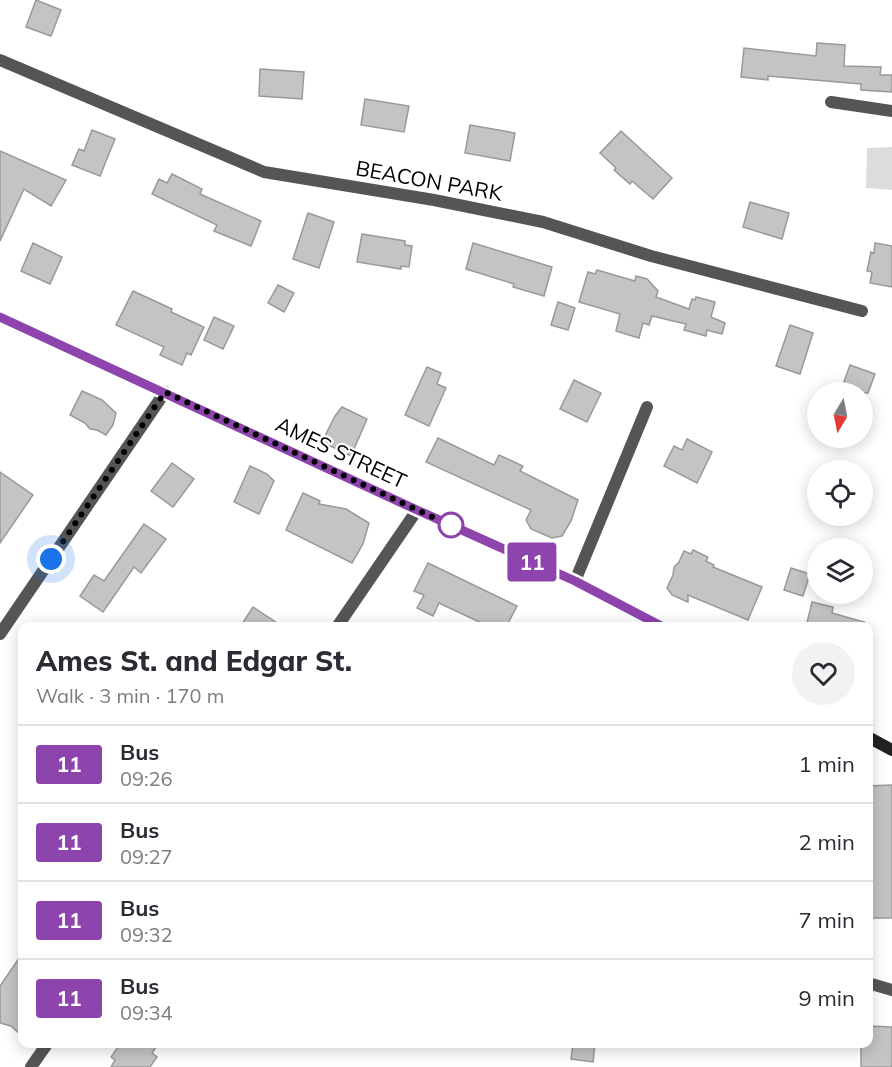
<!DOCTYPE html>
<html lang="en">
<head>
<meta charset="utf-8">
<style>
  :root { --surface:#fff; --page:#f2f2f3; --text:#2b2b33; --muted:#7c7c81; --line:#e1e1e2 }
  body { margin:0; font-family:Mulish,sans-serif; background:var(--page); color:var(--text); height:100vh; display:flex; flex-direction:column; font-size:22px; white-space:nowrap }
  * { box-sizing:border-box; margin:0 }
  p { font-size:20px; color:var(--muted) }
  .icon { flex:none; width:33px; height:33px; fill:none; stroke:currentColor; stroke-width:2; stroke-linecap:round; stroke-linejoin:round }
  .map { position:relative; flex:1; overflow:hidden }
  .panel { position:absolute; left:18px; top:622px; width:855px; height:426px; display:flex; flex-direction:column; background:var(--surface); border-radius:12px; box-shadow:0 3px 15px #0003 }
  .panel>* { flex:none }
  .badge { padding:0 12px; border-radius:4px; font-size:21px; line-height:39px }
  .needle { width:39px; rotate:190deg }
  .buttons { position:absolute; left:807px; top:382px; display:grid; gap:12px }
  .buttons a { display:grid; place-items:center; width:66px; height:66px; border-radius:50%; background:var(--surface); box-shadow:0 3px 15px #0003; font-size:30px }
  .you { position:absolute; width:30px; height:30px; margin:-15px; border:4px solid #fff; border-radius:50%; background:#1a73e8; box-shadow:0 0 0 9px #1a73e833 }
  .map>.badge { position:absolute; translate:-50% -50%; box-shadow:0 0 0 3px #fff }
  .round { display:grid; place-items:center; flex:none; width:63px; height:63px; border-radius:32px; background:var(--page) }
  .overview { display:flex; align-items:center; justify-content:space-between; height:102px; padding:0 18px }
  h1 { font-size:28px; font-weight:800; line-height:45px }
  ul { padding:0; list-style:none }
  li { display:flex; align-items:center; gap:18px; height:78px; padding:0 18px; border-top:2px solid var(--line) }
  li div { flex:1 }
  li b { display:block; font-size:22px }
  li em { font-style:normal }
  li .badge { min-width:66px; font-weight:700; text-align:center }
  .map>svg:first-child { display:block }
</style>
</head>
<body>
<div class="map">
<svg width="892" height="1067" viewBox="0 0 892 1067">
  <rect width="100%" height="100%" fill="#fff"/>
  <path fill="#dcdcdc" d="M892,147V190L866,188L867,148Z"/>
  <g fill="#c4c4c4" stroke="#999" stroke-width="1.5">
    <path d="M36,0L61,10L51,36L26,27Z"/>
    <path d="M817,43L845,45L844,66L881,67L880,75H892V92L861,90V84L768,76V80L741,77L744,48L816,56Z"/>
    <path d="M260,69L304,72L302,99L259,96Z"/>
    <path d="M365,99L409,106L404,132L361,125Z"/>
    <path d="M470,125L515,133L510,161L465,153Z"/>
    <path d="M92,130L115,139L100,176L72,165L79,149L84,151Z"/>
    <path d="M621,131L672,178L653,199L632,181L630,184L614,170L616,168L600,153Z"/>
    <path d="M0,151L66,180L51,206L24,189L0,241Z"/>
    <path d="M172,174L202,189L200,194L261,221L251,246L214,231L217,225L152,194L159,179L167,183Z"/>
    <path d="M750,202L789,213L782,239L743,227Z"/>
    <path d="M308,213L334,222L319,268L293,259Z"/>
    <path d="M362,234L405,241V245L412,246L409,267L401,266V269L357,262Z"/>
    <path d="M33,243L62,257L50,284L21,271Z"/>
    <path d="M473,243L552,267L544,296L513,287L514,284L466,269Z"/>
    <path d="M875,243L892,246V287L870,283L872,272L867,271L871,252L874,253Z"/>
    <path d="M597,270L635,281L636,276L647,279L658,291L656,297L689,309L692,299L695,300L696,297L715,302L711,317L725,323L722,334L707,330L706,336L684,330L686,324L652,316L649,325L643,323L639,338L616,331L620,314L579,302L588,272L595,274Z"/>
    <path d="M278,285L294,293L284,312L268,303Z"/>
    <path d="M133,291L172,309L171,312L204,327L191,355L187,353L182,365L160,355L164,347L116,325Z"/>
    <path d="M558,302L575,308L568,330L551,325Z"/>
    <path d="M214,317L234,326L223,349L204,340Z"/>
    <path d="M790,325L813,333L800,374L776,366Z"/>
    <path d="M850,365L875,374L868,393H840Z"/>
    <path d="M427,367L441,373L437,384L446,388L429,426L405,415Z"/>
    <path d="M574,380L601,393L587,422L560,409Z"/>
    <path d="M82,391L102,400L116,413L113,425L106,435L97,430L90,429L85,423L70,415Z"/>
    <path d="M342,407L367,419L351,456L322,442L335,416Z"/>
    <path d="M438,438L494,465L499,455L523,466L520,471L578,500L571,521L562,536L552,538L531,529L526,520L531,510L426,462Z"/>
    <path d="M687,439L712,452L697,483L664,466L674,446L682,450Z"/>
    <path d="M172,463L194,479L173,507L151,491Z"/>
    <path d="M250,466L267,474L274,481L259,514L234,502Z"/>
    <path d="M0,472L33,495L0,543Z"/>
    <path d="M303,493L320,501L319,504L346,509L369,523L363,544L352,563L286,530Z"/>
    <path d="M144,524L166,539L141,573L134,567L103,612L80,596L94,575L104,581Z"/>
    <path d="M693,550L708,557L706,561L714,565L713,567L762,587L748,620L688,595V602L672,595L667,588L673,575L674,567L679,562L684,551L691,554Z"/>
    <path d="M428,563L517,606L506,627H490L439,603L433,616L417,608L424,595L414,591Z"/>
    <path d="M791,568L810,574L803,596L784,590Z"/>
    <path d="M812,602L833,607L832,613L864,622L863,627H806Z"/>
    <path d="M253,607L283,627H240Z"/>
    <path d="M892,785V918H868V786Z"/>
    <path d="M22,954V1036L11,1026L0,1023V986Z"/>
    <path d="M868,1026L892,1027V1067H861V1044H868Z"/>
    <path d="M120,1044H158L152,1053L157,1057L150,1067H111L115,1060L111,1057Z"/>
    <path d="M573,1044H595L593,1062L571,1059Z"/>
  </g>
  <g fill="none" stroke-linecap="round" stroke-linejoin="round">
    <g stroke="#555" stroke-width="12">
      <path d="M0,60L264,172L434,200L543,222L651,256L862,311"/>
      <path d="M831,102L892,111"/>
      <path d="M575,581L647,407"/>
      <path d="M337,627L417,510"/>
      <path d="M0,634L165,392"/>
      <path d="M868,983L892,990"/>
      <path d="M31,1067L47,1044"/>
    </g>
    <g stroke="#222" stroke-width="12">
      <path d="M0,317L417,510L575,581L663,627"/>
      <path d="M868,737L892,750"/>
    </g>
  </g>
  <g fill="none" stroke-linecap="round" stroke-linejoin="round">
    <g stroke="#fff" stroke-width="14">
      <path id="line" d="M0,317L417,510L575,581L663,627"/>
    </g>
    <use href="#line" stroke="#8e44ad" stroke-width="9"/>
    <path stroke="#000" stroke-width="6" stroke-dasharray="0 10.8" d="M51,559L165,392L456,528L451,525"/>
  </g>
  <circle fill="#fff" stroke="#8e44ad" stroke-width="3" cx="451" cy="525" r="12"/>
  <g text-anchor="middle" stroke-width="4.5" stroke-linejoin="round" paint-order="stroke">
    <g font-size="21" fill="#000" stroke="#fff">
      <text transform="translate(429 181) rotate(10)" y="7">BEACON PARK</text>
      <text transform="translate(341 453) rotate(25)" y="7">AMES STREET</text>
    </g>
  </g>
</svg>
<div class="buttons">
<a><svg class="needle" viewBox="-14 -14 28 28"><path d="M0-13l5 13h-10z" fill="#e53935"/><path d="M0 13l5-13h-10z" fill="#7c7c81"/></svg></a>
<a><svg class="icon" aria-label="locate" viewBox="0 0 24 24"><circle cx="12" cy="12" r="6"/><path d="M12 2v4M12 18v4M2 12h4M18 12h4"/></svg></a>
<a><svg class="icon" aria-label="layers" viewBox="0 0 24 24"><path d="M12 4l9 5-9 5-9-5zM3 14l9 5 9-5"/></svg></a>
</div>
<div class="you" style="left:51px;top:559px"></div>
<b class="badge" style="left:532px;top:562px;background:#8e44ad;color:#fff">11</b>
<section class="panel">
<div class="overview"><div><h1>Ames St. and Edgar St.</h1><p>Walk · 3 min · 170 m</p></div><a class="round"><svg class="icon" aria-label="heart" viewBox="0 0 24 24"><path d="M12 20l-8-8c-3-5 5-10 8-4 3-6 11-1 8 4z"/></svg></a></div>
<ul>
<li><span class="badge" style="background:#8e44ad;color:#fff">11</span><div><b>Bus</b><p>09:26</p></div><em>1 min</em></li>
<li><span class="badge" style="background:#8e44ad;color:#fff">11</span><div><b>Bus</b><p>09:27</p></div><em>2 min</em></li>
<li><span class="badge" style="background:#8e44ad;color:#fff">11</span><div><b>Bus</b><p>09:32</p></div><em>7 min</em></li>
<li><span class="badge" style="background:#8e44ad;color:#fff">11</span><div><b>Bus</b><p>09:34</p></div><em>9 min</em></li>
</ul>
</section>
</div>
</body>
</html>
